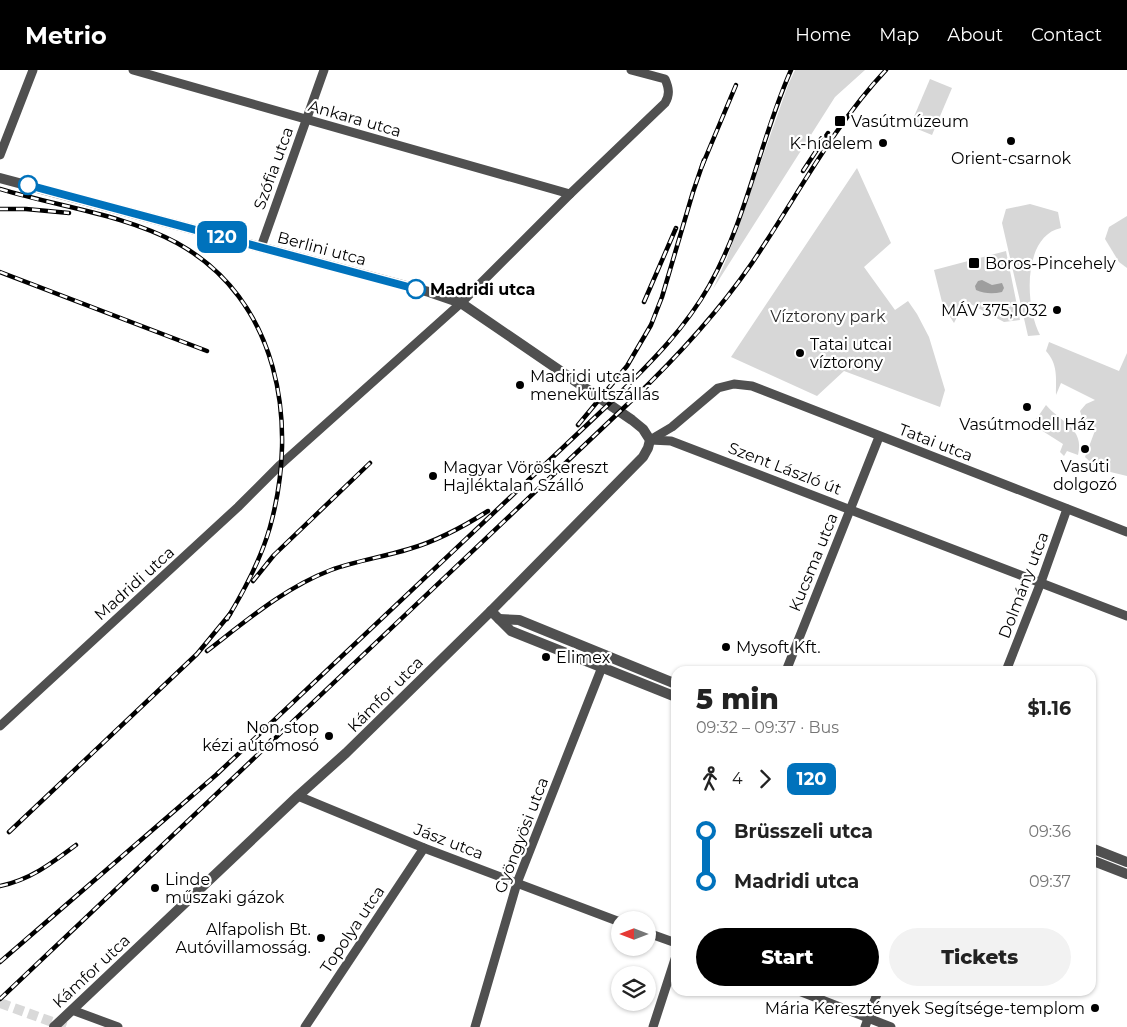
<!DOCTYPE html>
<html lang="en">
<head>
<meta charset="utf-8">
<style>
  :root { --surface:#fff; --page:#f2f2f2; --text:#222; --muted:#767676; --accent:#000 }
  body { margin:0; font-family:Montserrat,sans-serif; background:var(--page); color:var(--text); height:100vh; display:flex; flex-direction:column; font-size:19px; white-space:nowrap }
  * { box-sizing:border-box; margin:0 }
  p { font-size:16px; color:var(--muted) }
  .icon { flex:none; width:28px; height:28px; fill:none; stroke:currentColor; stroke-width:2; stroke-linecap:round; stroke-linejoin:round }
  .map { position:relative; flex:1; overflow:hidden }
  .sheet { position:absolute; left:671px; top:596px; width:425px; height:330px; display:flex; flex-direction:column; background:var(--surface); border-radius:15px; box-shadow:0 1px 4px #0004 }
  .sheet>* { flex:none }
  .badge { padding:0 10px; border-radius:8px; font-size:18px; line-height:32px }
  .needle { width:32px; rotate:270deg }
  .controls { position:absolute; left:611px; top:841px; display:grid; gap:10px }
  .controls a { display:grid; place-items:center; width:45px; height:45px; border-radius:50%; background:var(--surface); box-shadow:0 1px 4px #0004; font-size:25px }
  .map>.badge { position:absolute; translate:-50% -50%; box-shadow:0 0 0 2px #fff }
  .legs { display:flex; align-items:center; gap:8px; height:55px; padding:0 25px; font-size:16px }
  .legs p { margin-inline-start:auto }
  .summary { display:flex; align-items:center; justify-content:space-between; height:85px; padding:0 25px }
  h1 { font-size:28px; font-weight:800; line-height:38px }
  .button { display:flex; gap:10px; margin-top:auto; padding:10px 25px }
  .button a { flex:1; height:58px; border-radius:30px; background:var(--accent); color:#fff; font-size:20px; font-weight:800; line-height:58px; text-align:center }
  .button a+a { background:var(--page); color:var(--text) }
  ul { padding:0 25px; list-style:none }
  li { display:flex; align-items:center; gap:18px; height:50px; font-size:19px }
  li i { display:grid; place-items:center; width:8px; height:100%; margin:0 6px; background:currentColor }
  li i::after { content:''; width:12px; height:12px; margin:-6px; border:4px solid; border-radius:50%; background:var(--surface) }
  li p { margin-inline-start:auto }
  li:first-child i { background:linear-gradient(#0000 50%,currentColor 0) }
  li:last-child i { background:linear-gradient(currentColor 50%,#0000 0) }
  header { display:flex; align-items:center; gap:30px; box-sizing:border-box; height:70px; padding:0 25px; background:var(--accent); color:#fff }
  header strong { font-size:24px }
  nav { display:flex; gap:28px; margin-inline-start:auto; font-size:18px }
  .map>svg:first-child { display:block }
</style>
</head>
<body>
<header>
<strong>Metrio</strong>
<nav><a>Home</a><a>Map</a><a>About</a><a>Contact</a></nav>
</header>
<div class="map">
<svg width="1127" height="957" viewBox="0 0 1127 957">
  <rect width="100%" height="100%" fill="#fff"/>
  <g fill="#d7d7d7">
    <path d="M795,0H865L835,27L713,219L727,188L788,15Z"/>
    <path d="M930,9L952,18L932,65L910,56Z"/>
    <path d="M857,98L891,173L864,197L895,240L908,231L917,244L929,267L945,320L940,337L844,301L817,326L731,287Z"/>
    <path d="M1030,134L1058,142L1061,158C1022,166 1025,237 1040,265L1028,266L1002,153L1006,139Z"/>
    <path d="M1127,146V198L1119,192L1105,169L1109,157Z"/>
    <path d="M1006,181L1020,250L1004,252L965,231L954,253L943,236L934,200Z"/>
    <path d="M1049,272L1119,301L1127,283V406L1098,399L1085,387L1096,358L1089,355L1085,356L1080,341L1086,334L1095,330L1061,313L1056,325C1056,308 1058,294 1046,281Z"/>
    <path d="M1046,335C1060,352 1085,358 1078,385L1067,381L1064,386L1060,382L1063,374L1030,353L1037,348Z"/>
  </g>
  <path fill="#9e9e9e" d="M982,210L992,215L1002,213L1004,218L1002,222C993,224 985,224 976,220L975,216L978,211Z"/>
  <g fill="none" stroke-linecap="round" stroke-linejoin="round">
    <path stroke="#d9d9d9" stroke-width="10" stroke-dasharray="10 5" stroke-linecap="butt" d="M0,933L66,957"/>
    <g stroke="#505050" stroke-width="9">
      <path d="M133,0L570,124"/>
      <path d="M0,85L33,0"/>
      <path d="M261,177L324,0"/>
      <path d="M650,370L672,357L718,318L734,314L752,316L1127,462"/>
      <path d="M650,370L671,371L1127,546"/>
      <path d="M786,601L879,367"/>
      <path d="M1006,601L1041,512L1067,439"/>
      <path d="M0,656L238,437L280,395L461,233L570,124L665,33C670,25 669,18 665,9L631,0"/>
      <path d="M298,726L424,778L620,852"/>
      <path d="M648,863L676,873"/>
      <path d="M799,921L891,957"/>
      <path d="M72,940L118,957"/>
      <path d="M305,957L424,778"/>
      <path d="M475,957L517,813L606,587"/>
      <path d="M653,957L676,886"/>
      <path d="M865,957L878,921"/>
    </g>
    <g stroke="#505050" stroke-width="10">
      <path d="M0,108L429,222L461,233L632,350L643,359L650,370L648,378L643,387L491,541L346,683L298,726L54,957"/>
      <path d="M491,541L511,561L676,627"/>
      <path d="M499,549L519,550L676,614"/>
      <path d="M1091,778L1127,792"/>
      <path d="M1091,790L1127,804"/>
    </g>
    <g stroke="#000" stroke-width="4.5">
      <g id="rail">
        <path d="M702,96L736,15"/>
        <path d="M803,101L828,63"/>
        <path d="M0,119C59,137 123,144 177,173C279,229 299,353 270,457C261,489 244,521 227,549"/>
        <path d="M0,139H26L69,143"/>
        <path d="M0,202L207,281"/>
        <path d="M644,232L676,158"/>
        <path d="M578,355L627,296L651,255L662,227L693,122L704,90"/>
        <path d="M253,511L274,485L370,393"/>
        <path d="M207,581C246,551 284,518 331,500C356,491 383,487 409,479C437,471 463,457 488,441"/>
        <path d="M9,762L197,584L230,544"/>
        <path d="M0,816C30,810 52,793 76,775"/>
        <path d="M0,892L216,705L609,334C646,297 683,262 709,216C747,149 760,70 791,0"/>
        <path d="M0,929L632,330C676,288 717,244 752,193C795,130 833,56 886,0"/>
      </g>
    </g>
    <use href="#rail" stroke="#fff" stroke-width="2.5" stroke-dasharray="8" stroke-linecap="butt"/>
  </g>
  <g fill="none" stroke-linecap="round" stroke-linejoin="round">
    <g stroke="#fff" stroke-width="11">
      <path id="line-1" d="M28,115L416,219"/>
    </g>
    <use href="#line-1" stroke="#0072bc" stroke-width="8"/>
  </g>
  <g fill="#000" stroke="#fff" stroke-width="2">
    <rect x="834" y="45" width="12" height="12" rx="2.5"/>
    <circle cx="1011" cy="71" r="5"/>
    <circle cx="883" cy="73" r="5"/>
    <rect x="968" y="187" width="12" height="12" rx="2.5"/>
    <circle cx="1057" cy="240" r="5"/>
    <circle cx="800" cy="283" r="5"/>
    <circle cx="520" cy="315" r="5"/>
    <circle cx="1027" cy="337" r="5"/>
    <circle cx="1085" cy="379" r="5"/>
    <circle cx="433" cy="406" r="5"/>
    <circle cx="726" cy="577" r="5"/>
    <circle cx="546" cy="587" r="5"/>
    <circle cx="329" cy="666" r="5"/>
    <circle cx="155" cy="818" r="5"/>
    <circle cx="321" cy="868" r="5"/>
    <circle cx="1095" cy="938" r="5"/>
  </g>
  <g fill="#fff" stroke="#0072bc" stroke-width="2.5">
    <circle cx="28" cy="115" r="9"/>
    <circle cx="416" cy="219" r="9"/>
  </g>
  <g text-anchor="middle" stroke-width="4.5" stroke-linejoin="round" paint-order="stroke">
    <g font-size="16" fill="#000" stroke="#fff">
      <text transform="translate(355 48) rotate(16)" y="6">Ankara utca</text>
      <text transform="translate(273 98) rotate(-70)" y="6">Szófia utca</text>
      <text transform="translate(322 178) rotate(15)" y="6">Berlini utca</text>
      <text transform="translate(936 372) rotate(21)" y="6">Tatai utca</text>
      <text transform="translate(785 398) rotate(21)" y="6">Szent László út</text>
      <text transform="translate(813 492) rotate(-68)" y="6">Kucsma utca</text>
      <text transform="translate(134 513) rotate(-42)" y="6">Madridi utca</text>
      <text transform="translate(1023 515) rotate(-69)" y="6">Dolmány utca</text>
      <text transform="translate(385 624) rotate(-45)" y="6">Kámfor utca</text>
      <text transform="translate(521 765) rotate(-69)" y="6">Gyöngyösi utca</text>
      <text transform="translate(449 771) rotate(21)" y="6">Jász utca</text>
      <text transform="translate(352 859) rotate(-56)" y="6">Topolya utca</text>
      <text transform="translate(91 901) rotate(-43)" y="6">Kámfor utca</text>
    </g>
    <g font-size="16" fill="#000" stroke="#fff" text-anchor="start">
      <text x="851" y="57">Vasútmúzeum</text>
      <text x="873" y="79" text-anchor="end">K-hídelem</text>
      <text x="1011" y="94" text-anchor="middle">Orient-csarnok</text>
      <text x="985" y="199">Boros-Pincehely</text>
      <text x="1047" y="246" text-anchor="end">MÁV 375,1032</text>
      <text x="810" y="280">Tatai utcai<tspan x="810" dy="18">víztorony</tspan></text>
      <text x="530" y="312">Madridi utcai<tspan x="530" dy="18">menekültszállás</tspan></text>
      <text x="1027" y="360" text-anchor="middle">Vasútmodell Ház</text>
      <text x="1085" y="402" text-anchor="middle">Vasúti<tspan x="1085" dy="18">dolgozó</tspan></text>
      <text x="443" y="403">Magyar Vöröskereszt<tspan x="443" dy="18">Hajléktalan Szálló</tspan></text>
      <text x="736" y="583">Mysoft Kft.</text>
      <text x="556" y="593">Elimex</text>
      <text x="319" y="663" text-anchor="end">Non stop<tspan x="319" dy="18">kézi autómosó</tspan></text>
      <text x="165" y="815">Linde<tspan x="165" dy="18">műszaki gázok</tspan></text>
      <text x="311" y="865" text-anchor="end">Alfapolish Bt.<tspan x="311" dy="18">Autóvillamosság.</tspan></text>
      <text x="1085" y="944" text-anchor="end">Mária Keresztények Segítsége-templom</text>
    </g>
    <g font-size="16" font-weight="bold" fill="#000" stroke="#fff" text-anchor="start">
      <text x="430" y="225">Madridi utca</text>
    </g>
    <g font-size="16" fill="#2e2e2e" stroke="#fff">
      <text x="828" y="252">Víztorony park</text>
    </g>
  </g>
</svg>
<div class="controls">
<a><svg class="needle" viewBox="-14 -14 28 28"><path d="M0-13l5 13h-10z" fill="#e53935"/><path d="M0 13l5-13h-10z" fill="#767676"/></svg></a>
<a><svg class="icon" aria-label="layers" viewBox="0 0 24 24"><path d="M12 4l9 5-9 5-9-5zM3 14l9 5 9-5"/></svg></a>
</div>
<b class="badge" style="left:222px;top:167px;background:#0072bc;color:#fff">120</b>
<section class="sheet">
<div class="summary"><div><h1>5 min</h1><p>09:32 – 09:37 · Bus</p></div><b>$1.16</b></div>
<div class="legs"><svg class="icon" aria-label="walk" viewBox="0 0 24 24"><circle cx="13" cy="4" r="2"/><path d="M13 8l-2 6 4 7M11 14l-3 7M7 12l3-4h3l4 4"/></svg>4<svg class="icon" aria-label="forward" viewBox="0 0 24 24"><path d="M9 5l7 7-7 7"/></svg><b class="badge" style="background:#0072bc;color:#fff">120</b></div>
<ul>
<li><i style="color:#0072bc"></i><b>Brüsszeli utca</b><p>09:36</p></li>
<li><i style="color:#0072bc"></i><b>Madridi utca</b><p>09:37</p></li>
</ul>
<div class="button"><a>Start</a><a>Tickets</a></div>
</section>
</div>
</body>
</html>
